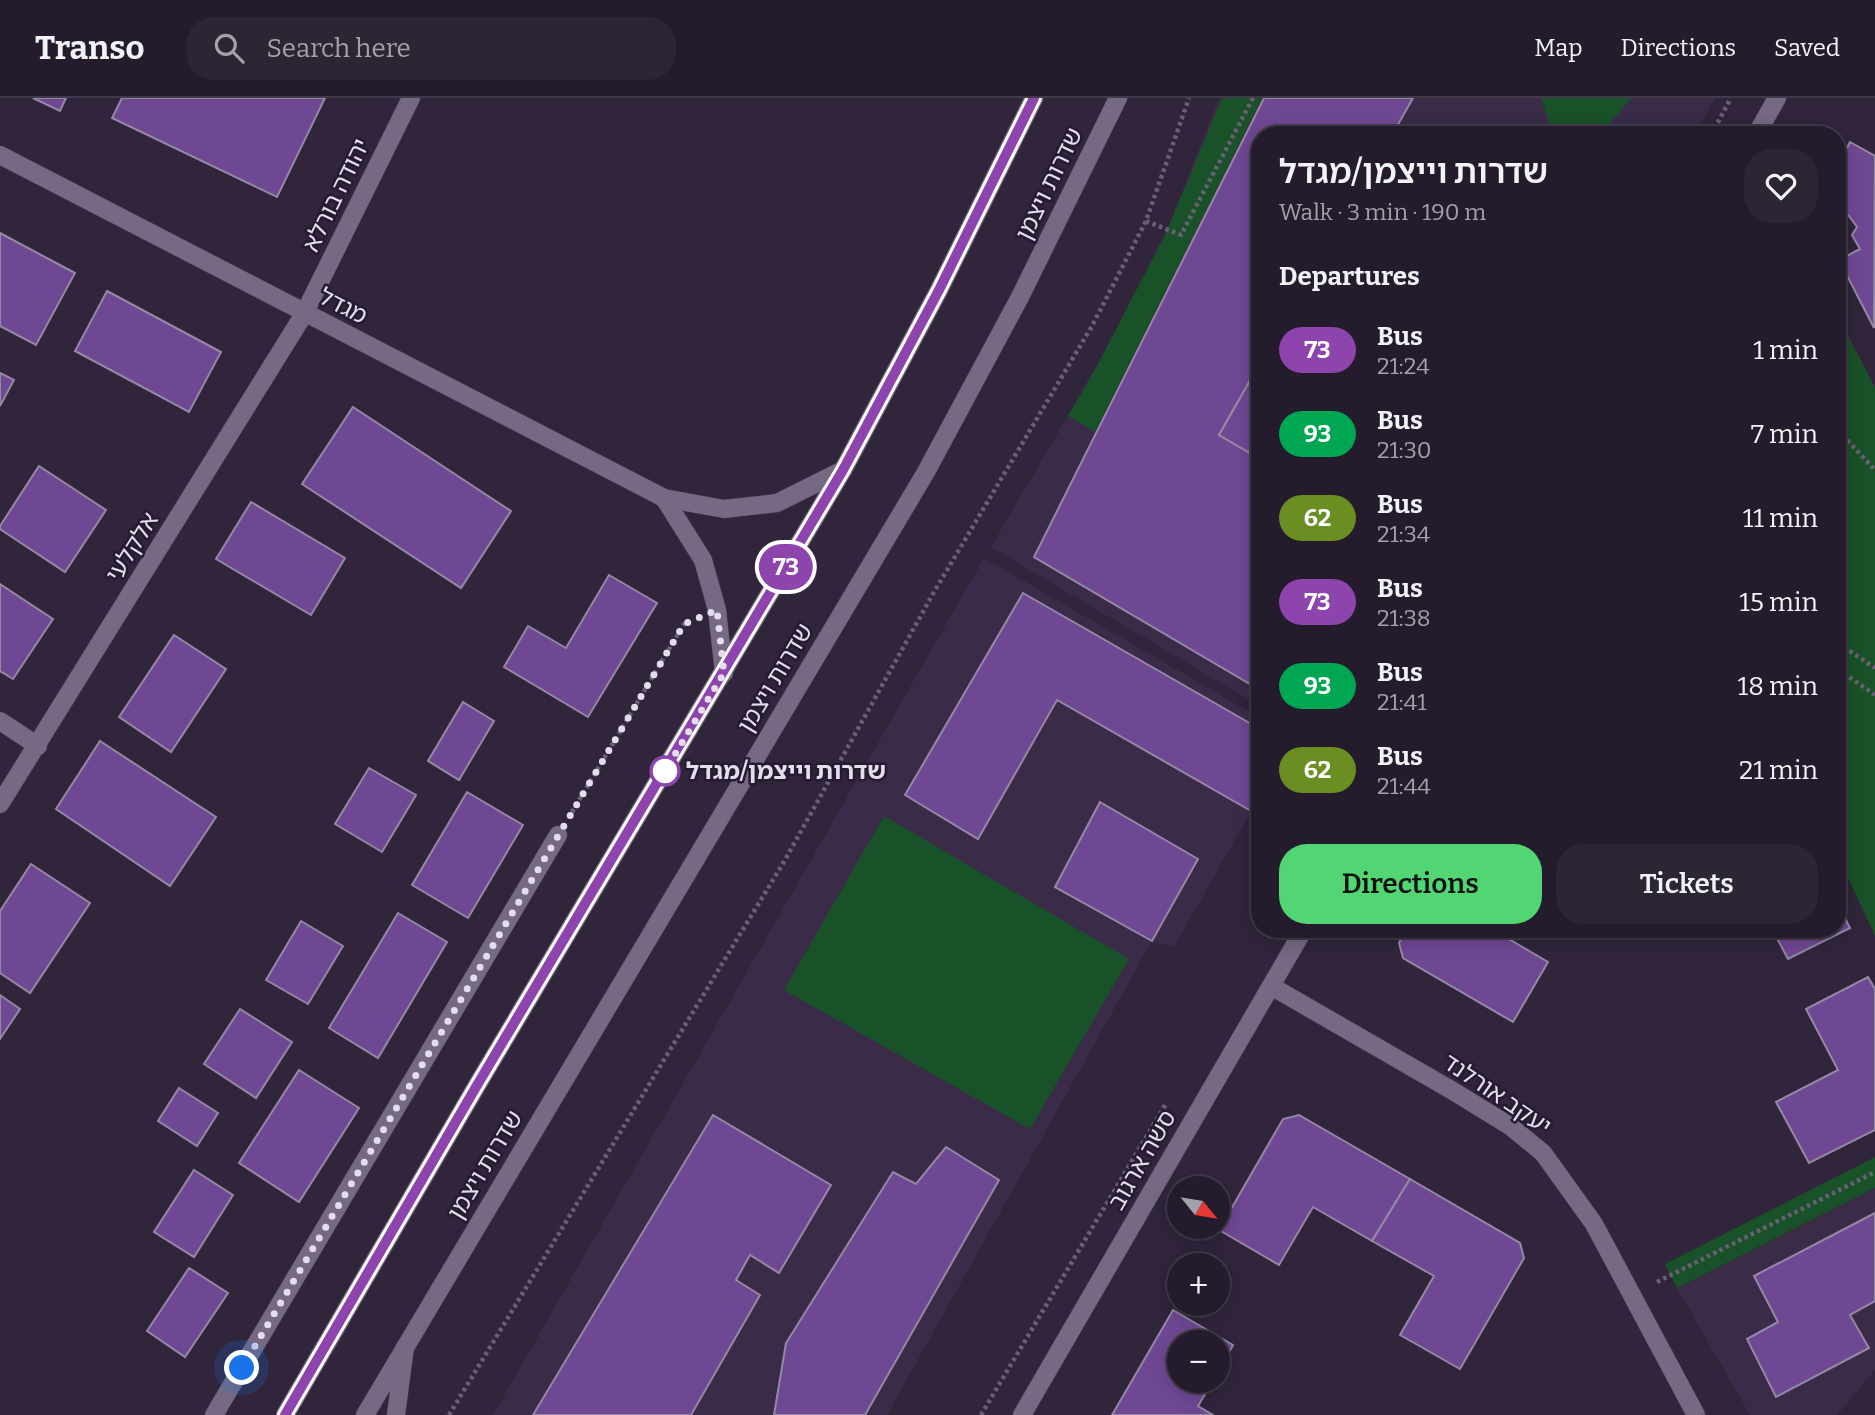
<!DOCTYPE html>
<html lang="en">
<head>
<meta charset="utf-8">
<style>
  :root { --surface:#241c2c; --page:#2c2534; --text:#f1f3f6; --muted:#a3a1a9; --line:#413a48; --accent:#52d673 }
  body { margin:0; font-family:Bitter,"Noto Sans Hebrew",serif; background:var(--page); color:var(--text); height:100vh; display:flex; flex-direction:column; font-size:26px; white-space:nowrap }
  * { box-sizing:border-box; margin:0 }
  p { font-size:23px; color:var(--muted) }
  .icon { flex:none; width:38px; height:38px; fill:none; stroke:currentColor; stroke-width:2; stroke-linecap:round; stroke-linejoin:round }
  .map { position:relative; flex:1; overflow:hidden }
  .sheet { position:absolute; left:1251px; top:28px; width:595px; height:812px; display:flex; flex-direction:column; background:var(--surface); border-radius:28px; box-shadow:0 4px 18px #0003,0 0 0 2px var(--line) }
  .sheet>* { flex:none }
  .badge { padding:0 14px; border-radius:23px; font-size:24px; line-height:46px }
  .needle { width:46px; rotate:120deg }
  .fabs { position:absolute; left:1167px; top:1078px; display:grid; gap:14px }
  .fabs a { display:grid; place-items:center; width:63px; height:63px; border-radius:50%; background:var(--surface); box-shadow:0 4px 18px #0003,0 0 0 2px var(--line); font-size:35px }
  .you { position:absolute; width:35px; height:35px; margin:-18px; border:5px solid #fff; border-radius:50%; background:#1a73e8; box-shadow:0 0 0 10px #1a73e833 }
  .map>.badge { position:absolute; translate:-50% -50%; box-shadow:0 0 0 4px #fff }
  h2 { padding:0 28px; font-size:26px; line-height:63px }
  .round { display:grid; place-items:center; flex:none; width:74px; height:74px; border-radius:28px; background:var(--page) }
  .headline { display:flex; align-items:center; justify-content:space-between; height:119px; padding:0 28px }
  h1 { font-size:33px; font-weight:600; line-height:52px }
  .primary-button { display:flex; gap:14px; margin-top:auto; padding:14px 28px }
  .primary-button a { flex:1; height:80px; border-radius:28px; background:var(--accent); color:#111; font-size:28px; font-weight:600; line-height:80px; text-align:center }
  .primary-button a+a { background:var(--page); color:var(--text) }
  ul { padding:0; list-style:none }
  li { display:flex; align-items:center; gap:21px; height:84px; padding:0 28px }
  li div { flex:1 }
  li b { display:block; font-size:26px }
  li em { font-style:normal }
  li .badge { min-width:77px; font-weight:700; text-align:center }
  header { display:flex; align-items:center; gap:42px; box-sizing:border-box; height:98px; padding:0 35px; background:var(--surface); border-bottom:2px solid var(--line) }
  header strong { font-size:33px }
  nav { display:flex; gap:38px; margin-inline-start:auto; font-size:24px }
  .search { width:490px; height:63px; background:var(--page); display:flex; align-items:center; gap:18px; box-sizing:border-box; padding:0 24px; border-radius:28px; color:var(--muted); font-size:26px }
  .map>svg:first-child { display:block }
</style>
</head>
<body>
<header>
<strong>Transo</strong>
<div class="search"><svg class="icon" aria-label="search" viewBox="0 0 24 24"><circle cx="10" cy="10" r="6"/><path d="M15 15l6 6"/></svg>Search here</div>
<nav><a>Map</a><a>Directions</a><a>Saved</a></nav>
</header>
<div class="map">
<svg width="1875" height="1317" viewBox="0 0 1875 1317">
  <rect width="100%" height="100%" fill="#30253b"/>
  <g fill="#3a2c49">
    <path d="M1219,0H1715L1694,37H1260V608L991,449L1098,266L1166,135Z"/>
    <path d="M984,460L1260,620V698L1174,849L1152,843L887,1317H493Z"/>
    <path d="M1875,1090V1272L1837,1317H1750L1677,1190Z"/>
  </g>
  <g fill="#195128">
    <path d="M1222,0H1262L1095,334L1068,318L1098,266L1166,135Z"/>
    <path d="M1541,0H1631L1600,37H1553Z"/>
    <path d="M1838,219L1875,289V838L1838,758Z"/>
    <path d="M884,718L1129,861L1030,1031L784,892Z"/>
    <path d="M1875,1059V1090L1677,1190L1665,1166Z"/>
  </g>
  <g fill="#6f4894" stroke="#9588a4" stroke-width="2">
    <path d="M33,0H66L60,13Z"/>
    <path d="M122,0H325L277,99L112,20Z"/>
    <path d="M1264,0H1413L1392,37H1260V265L1219,337L1260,361V592L1034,459Z"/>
    <path d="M1850,44L1875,58L1874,230L1839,162L1860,151L1852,137L1857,129L1849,118L1838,111V68Z"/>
    <path d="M0,135L75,175L36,247L0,228Z"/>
    <path d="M107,193L221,254L189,314L75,253Z"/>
    <path d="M1260,265V361L1219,337Z"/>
    <path d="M0,275L14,282L0,308Z"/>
    <path d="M353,309L511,413L461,490L302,386Z"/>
    <path d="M39,368L106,412L65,474L0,431V428Z"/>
    <path d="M251,404L345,460L311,517L216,461Z"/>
    <path d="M609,477L657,505L588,619L504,569L528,528L566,550Z"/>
    <path d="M0,486L53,521L13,581L0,573Z"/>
    <path d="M1023,495L1260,631V698L1251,713L1057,602L978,741L905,697Z"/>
    <path d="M174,537L226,571L171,654L119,619Z"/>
    <path d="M463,604L494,623L459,682L428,663Z"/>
    <path d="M100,643L216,719L170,788L56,711Z"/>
    <path d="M369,670L416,697L382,754L335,726Z"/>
    <path d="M467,694L523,727L468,820L412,787Z"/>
    <path d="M1100,704L1198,761L1152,843L1055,789Z"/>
    <path d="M31,766L90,805L30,895L0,875V813Z"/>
    <path d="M1838,806L1850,830L1788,861L1772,831H1838Z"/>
    <path d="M398,815L447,844L378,960L329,930Z"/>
    <path d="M301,823L343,848L308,906L266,882Z"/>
    <path d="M1405,831H1492L1548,864L1513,924L1403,860L1399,845Z"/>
    <path d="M1868,879L1875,891V1032L1809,1065L1776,1004L1838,972L1806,911Z"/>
    <path d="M0,897L20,911L0,941Z"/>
    <path d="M240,911L292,944L256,1000L204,966Z"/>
    <path d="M299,972L359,1010L299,1104L239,1065Z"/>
    <path d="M179,990L218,1015L197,1048L158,1023Z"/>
    <path d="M713,1017L831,1087L779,1175L750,1157L736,1182L760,1197L691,1317H533Z"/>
    <path d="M1299,1017L1410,1081L1372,1143L1313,1109L1279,1167L1219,1132L1283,1021Z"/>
    <path d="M946,1049L999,1082L865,1317H774L786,1245L893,1074L916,1086Z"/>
    <path d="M194,1072L233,1097L194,1159L154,1134Z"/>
    <path d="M1410,1081L1520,1145L1524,1160L1460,1271L1400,1237L1434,1178L1372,1143Z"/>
    <path d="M1875,1115V1203L1850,1217L1869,1250L1776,1299L1747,1241L1778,1224L1754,1178Z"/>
    <path d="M189,1170L228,1195L185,1259L147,1233Z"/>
    <path d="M1173,1212L1233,1247L1218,1273V1244H1180V1283H1213L1198,1308L1213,1317H1112Z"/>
  </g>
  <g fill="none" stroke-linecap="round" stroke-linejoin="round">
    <g stroke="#494052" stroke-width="19">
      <g id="minor">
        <path d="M1756,37L1777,0"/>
        <path d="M0,57L664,400L724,411L777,405L843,372"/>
        <path d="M664,400L703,462L717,512L724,575"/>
        <path d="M0,623L38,648"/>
        <path d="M0,706L304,216L411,0"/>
        <path d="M1271,888L1453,993L1510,1028L1543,1055L1594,1126L1696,1317"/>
        <path d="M214,1317L558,737"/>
        <path d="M396,1317L405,1249"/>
        <path d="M1022,1317L1304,831"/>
      </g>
    </g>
    <g stroke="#494052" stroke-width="19">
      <g id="secondary">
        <path d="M285,1317L476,989L843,372L939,192L1034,0"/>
        <path d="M365,1317L926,374L1020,199L1118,0"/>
      </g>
    </g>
    <g stroke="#696074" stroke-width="4.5" stroke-dasharray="3.5 3.5" stroke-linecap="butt">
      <path d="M1711,37L1731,0"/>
      <path d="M1146,123L1181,137L1253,0"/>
      <path d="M1838,332L1875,372"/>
      <path d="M1838,545L1875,570"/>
      <path d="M1838,571L1875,597"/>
      <path d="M572,714L684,526L690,523"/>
      <path d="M1657,1184L1875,1074"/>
      <path d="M449,1317L785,762L934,494L1092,228L1146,123L1189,0"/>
      <path d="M981,1317L1167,1004"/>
    </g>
    <use href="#minor" stroke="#756983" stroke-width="18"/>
    <use href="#secondary" stroke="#756983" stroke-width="18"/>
  </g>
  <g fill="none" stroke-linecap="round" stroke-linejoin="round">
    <g stroke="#fff" stroke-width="16">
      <path id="line" d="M285,1317L476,989L843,372L939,192L1034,0"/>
    </g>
    <use href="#line" stroke="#8e44ad" stroke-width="10"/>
    <path stroke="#e3ddec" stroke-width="7" stroke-dasharray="0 12.6" d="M242,1270L684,526L717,512L724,575L665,673"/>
  </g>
  <circle fill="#fff" stroke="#8e44ad" stroke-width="3.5" cx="665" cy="673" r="14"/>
  <g text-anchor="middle" stroke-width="5" stroke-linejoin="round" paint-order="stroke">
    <g font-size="24" fill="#e3ddec" stroke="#261b31">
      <text transform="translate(1049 86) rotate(-64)" y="8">שדרות ויצמן</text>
      <text transform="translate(336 97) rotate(-64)" y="8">יהודה בורלא</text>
      <text transform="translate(343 208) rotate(27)" y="8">מגדל</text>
      <text transform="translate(132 449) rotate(-58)" y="8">אלקלעי</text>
      <text transform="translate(775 580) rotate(-59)" y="8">שדרות ויצמן</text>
      <text transform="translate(1497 996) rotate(34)" y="8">יעקב אורלנד</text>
      <text transform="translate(1142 1062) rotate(-60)" y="8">סשה ארגוב</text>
      <text transform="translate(485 1067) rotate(-59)" y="8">שדרות ויצמן</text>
    </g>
    <g font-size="24" font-weight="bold" fill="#e3ddec" stroke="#261b31" text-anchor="start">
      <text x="686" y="681">שדרות וייצמן/מגדל</text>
    </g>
  </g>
</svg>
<div class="fabs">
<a><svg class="needle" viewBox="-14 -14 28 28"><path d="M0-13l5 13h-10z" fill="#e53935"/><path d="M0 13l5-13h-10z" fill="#a3a1a9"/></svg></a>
<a>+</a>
<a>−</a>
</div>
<div class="you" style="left:242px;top:1270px"></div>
<b class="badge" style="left:786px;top:469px;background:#8e44ad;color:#fff">73</b>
<section class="sheet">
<div class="headline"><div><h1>שדרות וייצמן/מגדל</h1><p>Walk · 3 min · 190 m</p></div><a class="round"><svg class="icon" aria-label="heart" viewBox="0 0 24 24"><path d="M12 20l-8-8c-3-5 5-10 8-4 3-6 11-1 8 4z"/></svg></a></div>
<h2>Departures</h2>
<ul>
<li><span class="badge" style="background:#8e44ad;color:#fff">73</span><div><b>Bus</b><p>21:24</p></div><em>1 min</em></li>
<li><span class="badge" style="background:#00a651;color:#fff">93</span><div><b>Bus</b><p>21:30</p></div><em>7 min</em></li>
<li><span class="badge" style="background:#6b8e23;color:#fff">62</span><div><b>Bus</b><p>21:34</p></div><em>11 min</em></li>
<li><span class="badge" style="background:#8e44ad;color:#fff">73</span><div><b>Bus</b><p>21:38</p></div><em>15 min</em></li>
<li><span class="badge" style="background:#00a651;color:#fff">93</span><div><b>Bus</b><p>21:41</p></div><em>18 min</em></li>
<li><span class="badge" style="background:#6b8e23;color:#fff">62</span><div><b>Bus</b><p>21:44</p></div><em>21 min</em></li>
</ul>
<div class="primary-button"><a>Directions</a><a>Tickets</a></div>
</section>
</div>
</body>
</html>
